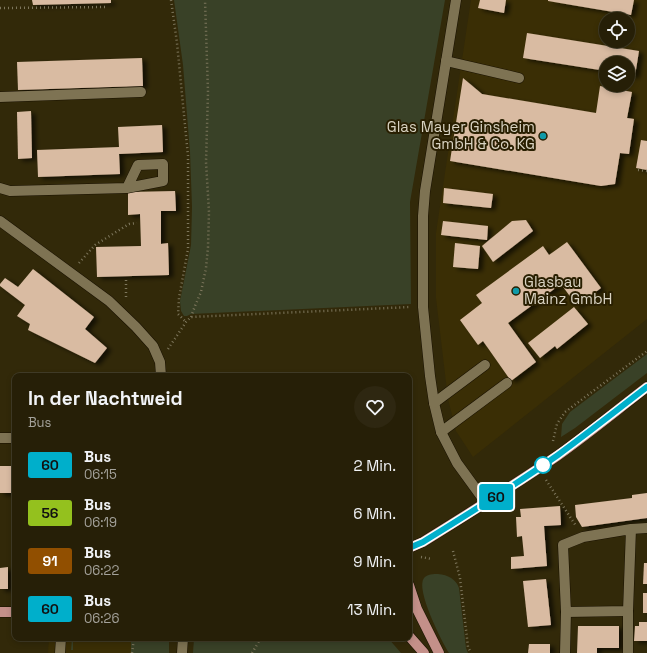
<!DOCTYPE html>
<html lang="de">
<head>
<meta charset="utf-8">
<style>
  :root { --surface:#261f07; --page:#2e2711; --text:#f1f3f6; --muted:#a4a29b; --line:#423d28 }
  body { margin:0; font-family:"Space Grotesk",sans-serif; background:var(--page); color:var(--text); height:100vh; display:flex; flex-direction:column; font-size:15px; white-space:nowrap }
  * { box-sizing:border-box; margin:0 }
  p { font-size:13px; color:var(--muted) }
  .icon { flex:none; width:22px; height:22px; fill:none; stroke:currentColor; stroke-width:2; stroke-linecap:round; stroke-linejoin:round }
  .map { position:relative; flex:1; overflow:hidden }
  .drawer { position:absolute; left:12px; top:373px; width:400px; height:268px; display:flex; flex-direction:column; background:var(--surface); border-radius:8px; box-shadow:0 2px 6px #0003,0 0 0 1px var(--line) }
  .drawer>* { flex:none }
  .badge { padding:0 8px; border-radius:3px; font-size:14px; line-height:26px }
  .fabs { position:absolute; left:599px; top:12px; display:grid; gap:8px }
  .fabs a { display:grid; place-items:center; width:36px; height:36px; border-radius:50%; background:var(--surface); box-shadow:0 2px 6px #0003,0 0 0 1px var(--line); font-size:20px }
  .map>.badge { position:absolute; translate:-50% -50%; box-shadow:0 0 0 2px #fff }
  .round { display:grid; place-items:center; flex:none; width:42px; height:42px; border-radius:21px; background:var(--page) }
  .head { display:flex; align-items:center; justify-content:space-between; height:68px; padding:0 16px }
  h1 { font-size:19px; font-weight:600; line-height:30px }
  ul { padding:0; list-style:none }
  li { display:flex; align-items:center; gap:12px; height:48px; padding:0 16px }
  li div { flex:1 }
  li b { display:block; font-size:15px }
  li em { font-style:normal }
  li .badge { min-width:44px; font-weight:700; text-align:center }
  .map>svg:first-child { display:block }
</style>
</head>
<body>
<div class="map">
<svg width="647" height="653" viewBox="0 0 647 653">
  <defs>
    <filter id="shadow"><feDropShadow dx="4.5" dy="2.5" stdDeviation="2" flood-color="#0009"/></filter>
  </defs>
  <rect width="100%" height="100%" fill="#322909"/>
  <g fill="#3a2e05" fill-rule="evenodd">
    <path d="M471,0H647V319L473,457L456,431L448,399L436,298V233ZM606,19H628V41H606ZM606,63H628V85H606Z"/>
    <path d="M49,638H169V653H48Z"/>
  </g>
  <g fill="#394127">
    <path d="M174,0H445L410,202L411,304L191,314L187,316H184L181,311L180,301L191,245L192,207L190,152L183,65Z"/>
    <path d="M647,354V373L575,428L561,437L562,424L570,412Z"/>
    <path d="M438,574C448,575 456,579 459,588L466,648L468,653H449C442,642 415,589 424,578C427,574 434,574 438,574Z"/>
    <path d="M72,638H169V653H133L131,652V640L73,639V650H71Z"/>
    <path d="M194,638H388L401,653H193Z"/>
  </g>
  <g fill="#d9bba2" filter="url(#shadow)">
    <path d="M32,0H111V3L33,5Z"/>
    <path d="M480,0H506L504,13L478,8Z"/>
    <path d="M548,0H634L631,15L548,1Z"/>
    <path d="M527,33L639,51L635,76L628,75V63H606V71L523,58Z"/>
    <path d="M142,58L143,86L18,90L17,62Z"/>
    <path d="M463,78L482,94L596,113L600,86L632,92L627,118L634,119L629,154L620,153L615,184L601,186L450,161Z"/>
    <path d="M31,111L32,158L18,159L17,112Z"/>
    <path d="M162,125L163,152L119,154L120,174L38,177L37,150L119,147L118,127Z"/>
    <path d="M641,140L647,141V170L636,168Z"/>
    <path d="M444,188L493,194L491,208L443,203Z"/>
    <path d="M175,191L176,211H161V244L168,243L169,275L97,277L96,247L141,246L140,214L128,215V192Z"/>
    <path d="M526,220L533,231L493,262L482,246L512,221Z"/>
    <path d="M443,221L488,226L487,240L441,235Z"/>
    <path d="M567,242L601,288L577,306L561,284L508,323L536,362L511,381L483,341L478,345L460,320L482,303L476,295L543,246L549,255Z"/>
    <path d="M455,243L480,246L478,269L453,267Z"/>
    <path d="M33,269L94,317L85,329L107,348L95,363L28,330L30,324L17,316L25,305L0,286V284L5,278L18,287Z"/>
    <path d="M574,307L588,324L557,349L555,346L540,358L528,343Z"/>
    <rect x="0" y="466" width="15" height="27"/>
    <path d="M647,493V518L582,527L576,517L575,505L632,498V495Z"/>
    <path d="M560,506L561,525L544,526L547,566L511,569V557L524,556L522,536L517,537L516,517H521L520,509Z"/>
    <path d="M644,563H647V584H643Z"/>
    <path d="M8,567V589H0V568Z"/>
    <path d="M546,579L551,625L528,627L523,581Z"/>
    <rect x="643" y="593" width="4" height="20"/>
    <path d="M639,622H647V641H634L635,626H639Z"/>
    <path d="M578,626H619V648H597V653H577Z"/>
    <path d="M529,644H550V653H528Z"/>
  </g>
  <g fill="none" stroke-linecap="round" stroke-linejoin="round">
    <g stroke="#191100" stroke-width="11">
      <g id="minor">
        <path d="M456,0L425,191L423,216V307L430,376L434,403L441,432L457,463L486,503"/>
        <path d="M446,61L519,78"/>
        <path d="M0,97L141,92"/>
        <path d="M0,188L10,191L127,188L163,181V164L138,165L127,188"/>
        <path d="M0,221L109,301L136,327L153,346L160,362L161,376"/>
        <path d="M434,403L485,365"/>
        <path d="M441,432L507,383"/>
        <path d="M0,438H15"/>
        <path d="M631,529L628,611L566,612L563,545L583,537L631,529L647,528"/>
        <path d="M60,653L61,638"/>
        <path d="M182,653L183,638"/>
        <path d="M565,653L566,612"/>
        <path d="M628,653V611"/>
      </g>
    </g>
    <g stroke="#191100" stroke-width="11">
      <g id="major">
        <path d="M409,548L423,542C468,514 513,486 557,456C588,434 617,410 647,387"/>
        <path d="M409,585L417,609L439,653"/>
        <path d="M0,612H15"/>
        <path d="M409,636L424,653"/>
      </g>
    </g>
    <g stroke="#7e775d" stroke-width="2.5" stroke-dasharray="1 3" stroke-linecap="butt">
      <path d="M171,0L177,43L188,156V249L179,298L178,314L186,322"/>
      <path d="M0,8L108,7"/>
      <path d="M638,170L647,171"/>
      <path d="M79,263L95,245L129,224L137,223"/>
      <path d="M126,280V299"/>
      <path d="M191,317L195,306L201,292L206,268L208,247L209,212L206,162L208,92L205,0"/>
      <path d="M168,349L186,322L191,317L410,307"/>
      <path d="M553,441L557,424L565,412L647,351"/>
      <path d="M546,480L576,526"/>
      <path d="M453,551L460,578L468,647L471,653"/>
      <path d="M421,557L432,559"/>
      <path d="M132,653L134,638"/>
      <path d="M252,653L261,638"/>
    </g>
    <use href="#minor" stroke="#7e7353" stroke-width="10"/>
    <use href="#major" stroke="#c49089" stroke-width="10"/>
  </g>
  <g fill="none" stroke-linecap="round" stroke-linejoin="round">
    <g stroke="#fff" stroke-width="9">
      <path id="line" d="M409,548L423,542C468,514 514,486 558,455C588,433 617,410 647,387"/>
    </g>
    <use href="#line" stroke="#00afcb" stroke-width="6"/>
  </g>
  <g fill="#0f9aa8" stroke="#291f01" stroke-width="1.5">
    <circle cx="543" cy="136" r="4"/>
    <circle cx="516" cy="291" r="4"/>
  </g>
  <circle fill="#fff" stroke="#00afcb" stroke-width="2" cx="543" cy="465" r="8"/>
  <g text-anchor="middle" stroke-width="4" stroke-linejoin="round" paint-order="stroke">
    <g font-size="15" fill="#d9d3c2" stroke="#291f01" text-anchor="end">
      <text x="535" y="132">Glas Mayer Ginsheim<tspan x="535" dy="17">GmbH &amp; Co. KG</tspan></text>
      <text x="524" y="287" text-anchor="start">Glasbau<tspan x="524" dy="17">Mainz GmbH</tspan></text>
    </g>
  </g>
</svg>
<div class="fabs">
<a><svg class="icon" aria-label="locate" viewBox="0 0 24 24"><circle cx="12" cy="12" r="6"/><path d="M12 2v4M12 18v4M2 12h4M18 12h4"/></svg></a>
<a><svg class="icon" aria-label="layers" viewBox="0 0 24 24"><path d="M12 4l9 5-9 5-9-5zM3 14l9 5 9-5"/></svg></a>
</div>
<b class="badge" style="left:496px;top:497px;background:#00afcb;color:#111">60</b>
<section class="drawer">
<div class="head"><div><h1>In der Nachtweid</h1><p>Bus</p></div><a class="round"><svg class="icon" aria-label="heart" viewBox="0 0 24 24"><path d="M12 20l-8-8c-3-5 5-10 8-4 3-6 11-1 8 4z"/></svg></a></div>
<ul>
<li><span class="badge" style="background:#00afcb;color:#111">60</span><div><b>Bus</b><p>06:15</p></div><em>2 Min.</em></li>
<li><span class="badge" style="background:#94c11e;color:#111">56</span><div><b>Bus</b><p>06:19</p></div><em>6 Min.</em></li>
<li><span class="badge" style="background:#914f00;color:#fff">91</span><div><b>Bus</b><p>06:22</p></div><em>9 Min.</em></li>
<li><span class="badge" style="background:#00afcb;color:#111">60</span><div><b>Bus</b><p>06:26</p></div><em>13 Min.</em></li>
</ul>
</section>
</div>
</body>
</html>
